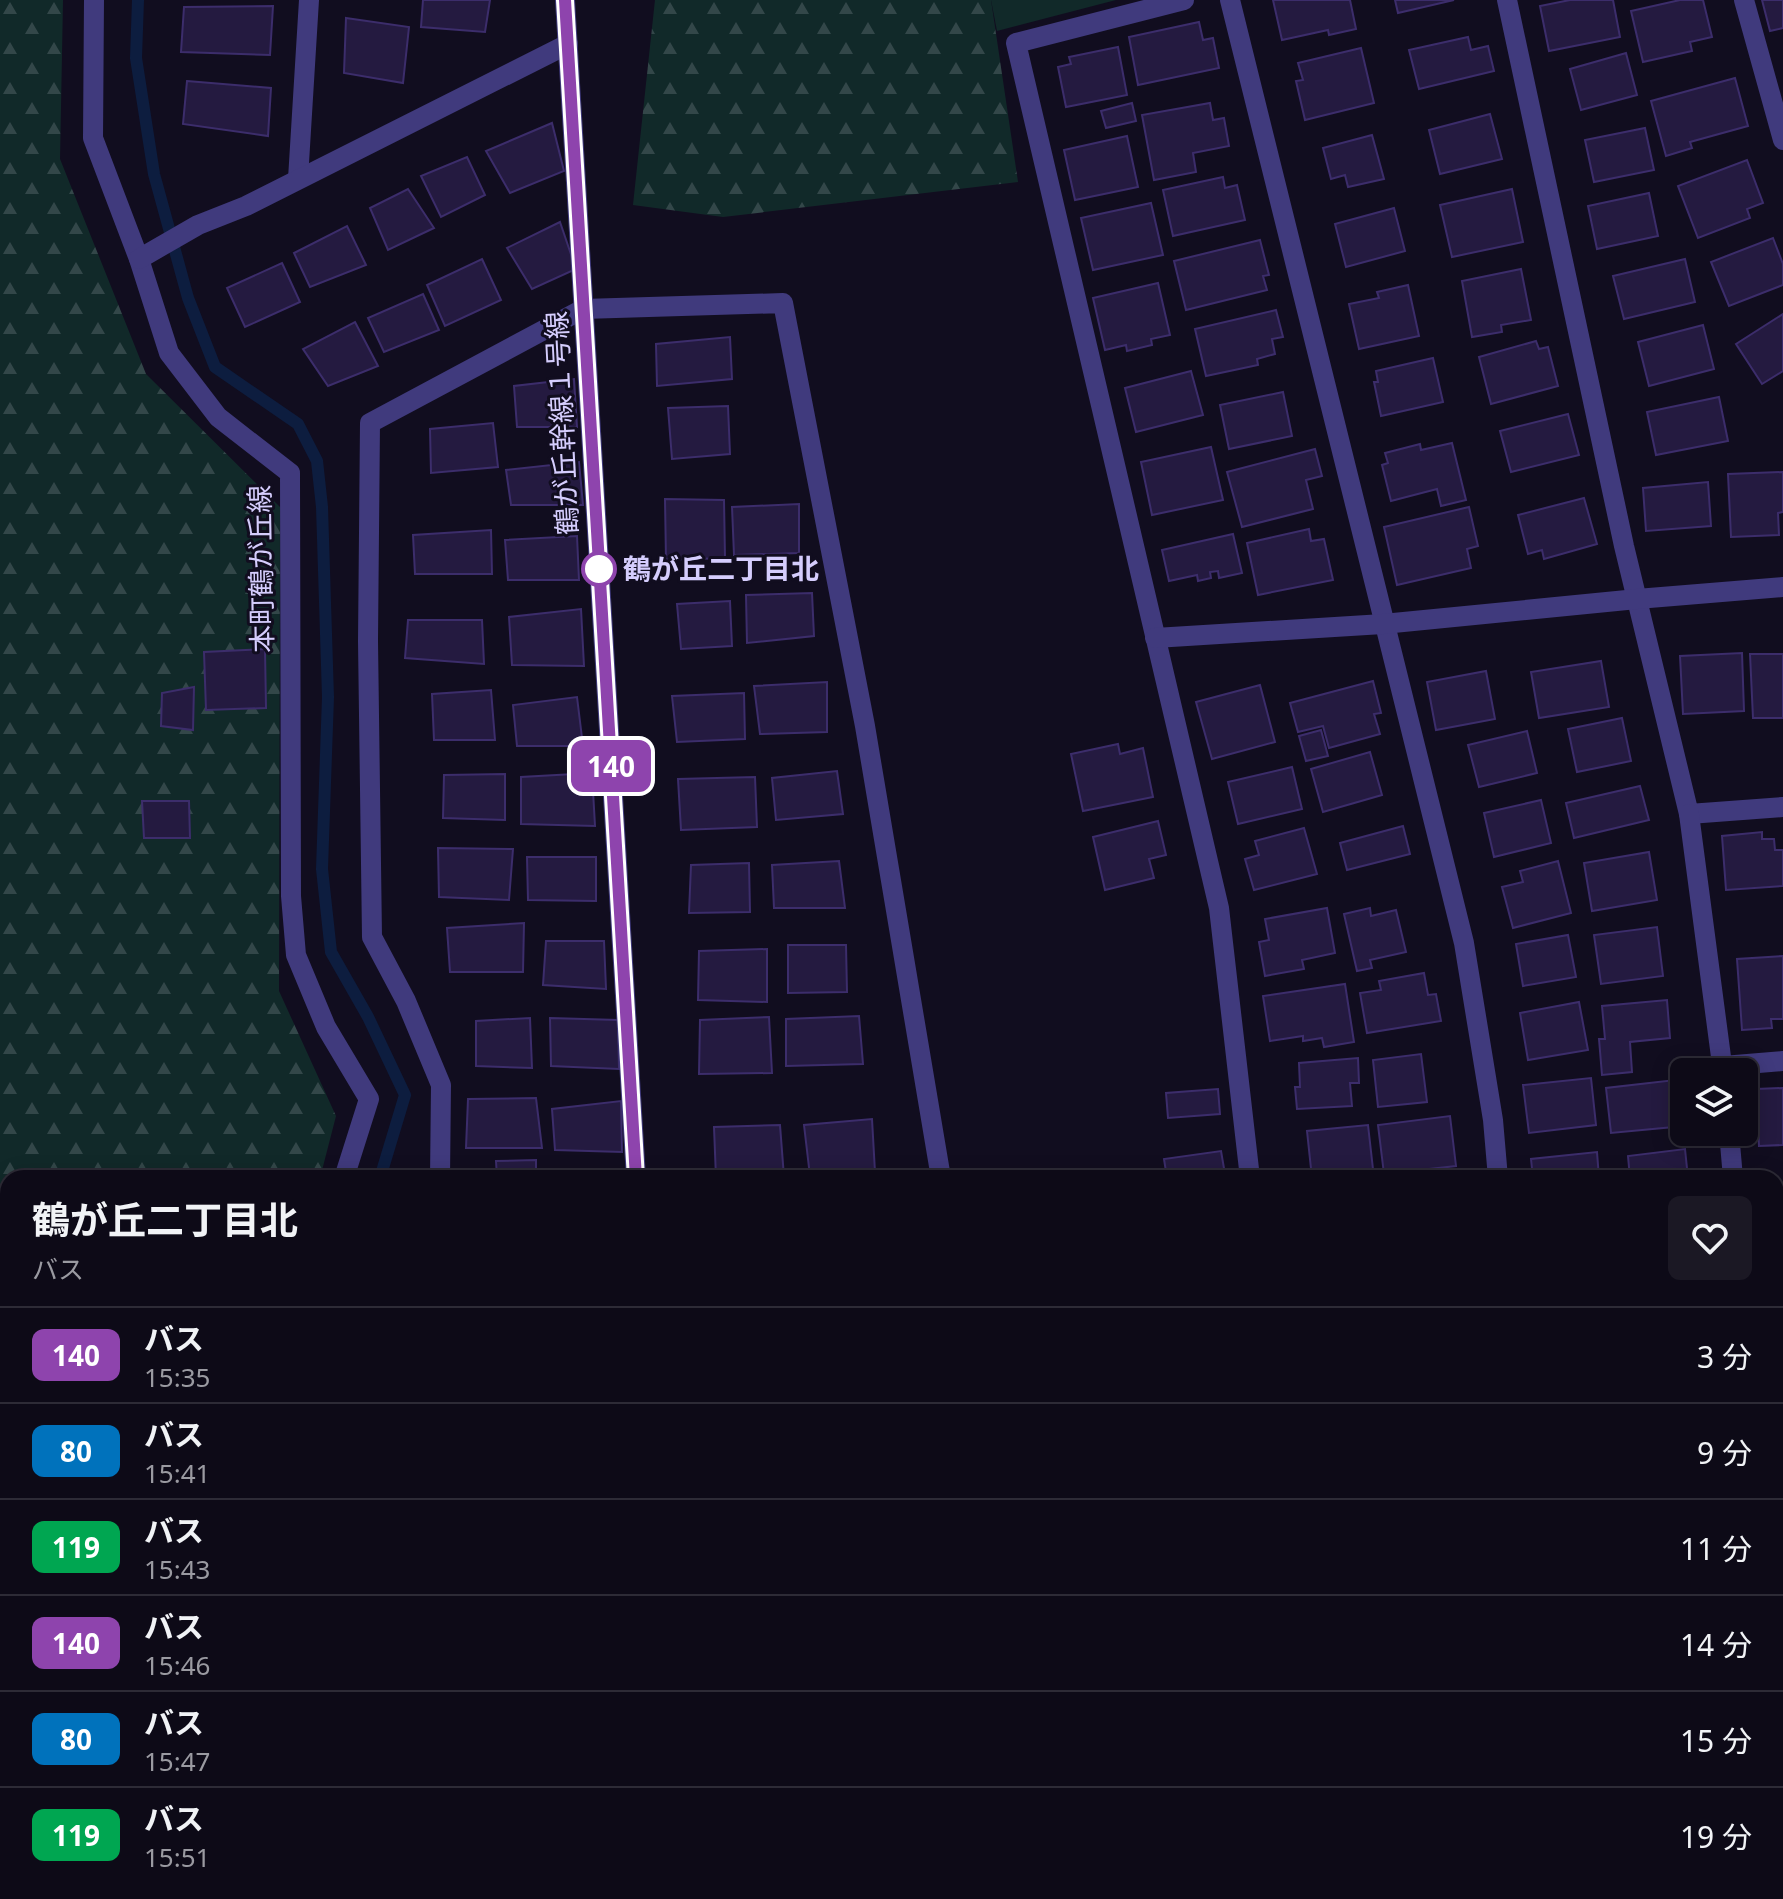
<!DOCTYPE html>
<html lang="ja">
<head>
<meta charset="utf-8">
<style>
  :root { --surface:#0d0a17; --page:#1b1824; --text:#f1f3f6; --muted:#9a9aa1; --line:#2d2b36 }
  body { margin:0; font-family:"Noto Sans","Noto Sans JP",sans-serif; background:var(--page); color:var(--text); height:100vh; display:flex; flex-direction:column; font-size:30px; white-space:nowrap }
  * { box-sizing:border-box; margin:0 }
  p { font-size:26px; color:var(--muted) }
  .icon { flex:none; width:44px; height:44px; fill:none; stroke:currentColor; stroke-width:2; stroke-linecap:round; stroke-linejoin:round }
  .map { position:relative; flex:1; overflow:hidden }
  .panel { position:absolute; left:0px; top:1170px; width:1784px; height:730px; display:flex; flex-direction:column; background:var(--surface); border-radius:24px 24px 0 0; box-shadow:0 4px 20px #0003,0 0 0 2px var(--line) }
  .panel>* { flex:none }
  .badge { padding:0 16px; border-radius:12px; font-size:28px; line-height:52px }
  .buttons { position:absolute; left:1670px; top:1058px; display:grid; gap:16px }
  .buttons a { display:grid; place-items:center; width:88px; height:88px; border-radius:12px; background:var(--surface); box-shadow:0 4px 20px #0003,0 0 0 2px var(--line); font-size:40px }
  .map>.badge { position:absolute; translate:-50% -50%; box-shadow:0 0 0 4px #fff }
  .round { display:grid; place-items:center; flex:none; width:84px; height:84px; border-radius:12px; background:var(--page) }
  .summary { display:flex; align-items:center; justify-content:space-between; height:136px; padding:0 32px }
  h1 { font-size:38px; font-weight:700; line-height:60px }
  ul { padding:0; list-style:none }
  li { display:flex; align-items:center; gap:24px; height:96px; padding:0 32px; border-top:2px solid var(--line) }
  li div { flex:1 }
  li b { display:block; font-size:30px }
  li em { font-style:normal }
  li .badge { min-width:88px; font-weight:700; text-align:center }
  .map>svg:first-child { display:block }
</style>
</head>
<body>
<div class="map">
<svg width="1783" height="1899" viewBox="0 0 1783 1899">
  <defs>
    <pattern id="forest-firs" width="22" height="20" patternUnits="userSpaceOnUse" patternTransform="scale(2)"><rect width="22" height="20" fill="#112929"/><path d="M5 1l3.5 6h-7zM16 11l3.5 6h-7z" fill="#334749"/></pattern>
  </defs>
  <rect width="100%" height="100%" fill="#110d1f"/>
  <g fill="url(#forest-firs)">
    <path d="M0,0H63L60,159L146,374L280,507L279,991L336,1116L320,1178H8V1892H244L245,1899H0Z"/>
    <path d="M655,0H991L1018,182L723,217L633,205Z"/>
  </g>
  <path fill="#112929" d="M991,0H1116L997,31Z"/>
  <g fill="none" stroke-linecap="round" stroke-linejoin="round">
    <g stroke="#0d1d3f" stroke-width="12">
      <path d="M138,0L136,58L154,174L188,298L215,367L298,424L317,461L322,507L328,697L322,869L331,952L368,1017L405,1095L380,1178"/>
      <path d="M297,1892L298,1899"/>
    </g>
  </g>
  <g fill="#241a40" stroke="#3c2d6b" stroke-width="2">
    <path d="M423,0H490L485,32L421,27Z"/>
    <path d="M1273,0H1350L1356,29L1329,35L1328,30L1282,40Z"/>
    <path d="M1395,0H1454L1398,13Z"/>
    <path d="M1570,0H1613L1620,37L1549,51L1540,6Z"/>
    <path d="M1680,0H1703L1712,37L1690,42L1692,51L1643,62L1631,11Z"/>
    <path d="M1762,0H1783V28L1770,31Z"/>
    <path d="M273,6L270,55L181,52L184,7Z"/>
    <path d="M346,18L409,27L403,83L344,73Z"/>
    <path d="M1199,22L1203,40L1213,38L1219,68L1138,85L1129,37Z"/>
    <path d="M1468,37L1471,50L1488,46L1494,71L1419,89L1409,50Z"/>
    <path d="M1118,47L1127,95L1066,107L1058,67L1071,64L1069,57Z"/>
    <path d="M1361,48L1374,103L1305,120L1296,81L1303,80L1298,63Z"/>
    <path d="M1626,53L1637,95L1581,110L1570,69Z"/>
    <path d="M1735,78L1748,126L1690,142L1692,148L1666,156L1651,101Z"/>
    <path d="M187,81L271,88L268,136L183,124Z"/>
    <path d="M1132,103L1136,121L1106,128L1101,111Z"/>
    <path d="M1210,103L1213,120L1224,118L1229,146L1193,153L1196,172L1154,180L1142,115Z"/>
    <path d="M1490,114L1502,159L1440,174L1429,130Z"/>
    <path d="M552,123L564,171L510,193L486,151Z"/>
    <path d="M1645,128L1654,170L1594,182L1585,140Z"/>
    <path d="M1372,135L1384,179L1348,187L1345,175L1331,179L1323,148Z"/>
    <path d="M1127,136L1138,187L1075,200L1064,150Z"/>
    <path d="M467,157L485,195L441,217L421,176Z"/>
    <path d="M1747,160L1763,203L1747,209L1750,218L1698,238L1678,186Z"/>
    <path d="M1223,177L1225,188L1237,185L1245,220L1173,236L1163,190Z"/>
    <path d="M408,189L434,228L388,250L370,208Z"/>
    <path d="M1512,189L1523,242L1452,257L1440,205Z"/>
    <path d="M1649,193L1658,236L1597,249L1588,206Z"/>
    <path d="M1151,203L1163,255L1093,270L1081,218Z"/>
    <path d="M1394,208L1405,251L1346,267L1335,224Z"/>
    <path d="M560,222L576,269L532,289L507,248Z"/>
    <path d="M347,226L366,265L310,287L294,253Z"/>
    <path d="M1773,238L1783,264V285L1729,306L1711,262Z"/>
    <path d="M1260,240L1269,275L1263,276L1267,290L1186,310L1174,261Z"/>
    <path d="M482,259L501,300L445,326L427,285Z"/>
    <path d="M1685,259L1695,302L1624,319L1613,276Z"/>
    <path d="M282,263L300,302L245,327L227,288Z"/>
    <path d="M1521,269L1531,320L1501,325L1502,332L1472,337L1462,281Z"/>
    <path d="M1158,283L1170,335L1151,339L1152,345L1127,351L1126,345L1105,350L1093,298Z"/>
    <path d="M1408,285L1419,336L1359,349L1349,304L1379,298L1377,292Z"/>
    <path d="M423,294L439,330L384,352L368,318Z"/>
    <path d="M1276,310L1283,337L1272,339L1275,354L1257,359L1258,365L1206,376L1195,329Z"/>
    <path d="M1783,314V371L1762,384L1736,344Z"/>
    <path d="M355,322L378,366L328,386L303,349Z"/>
    <path d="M1703,325L1714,369L1649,386L1638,342Z"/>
    <path d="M730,337L732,379L657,386L656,344Z"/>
    <path d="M1536,341L1539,349L1548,347L1558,386L1491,404L1479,357Z"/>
    <path d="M1433,358L1443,402L1381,416L1374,382H1378L1376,371Z"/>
    <path d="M1191,371L1203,415L1136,432L1125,388Z"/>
    <path d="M574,379L577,427H517L514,386Z"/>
    <path d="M1283,392L1292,436L1229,449L1220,405Z"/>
    <path d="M1719,397L1728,441L1656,455L1647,412Z"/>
    <path d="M728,406L730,454L672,459L668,408Z"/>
    <path d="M1568,414L1579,455L1511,472L1500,431Z"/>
    <path d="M493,423L498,467L431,473L430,429Z"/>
    <path d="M1452,443L1466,500L1441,506L1437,489L1391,501L1382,465L1388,463L1385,453L1420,444L1421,450Z"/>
    <path d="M1211,447L1223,500L1152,515L1141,462Z"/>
    <path d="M1315,449L1322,476L1306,480L1313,509L1242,527L1227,472Z"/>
    <path d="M579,462L583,505H511L506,470Z"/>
    <path d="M1783,472V512L1778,513L1779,535L1731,537L1728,474Z"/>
    <path d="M1708,482L1711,526L1646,531L1643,488Z"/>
    <path d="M1584,498L1597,544L1544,559L1542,550L1528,554L1518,515Z"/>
    <path d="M665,499L724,500L725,558L666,560Z"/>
    <path d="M799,504V553L734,555L732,507Z"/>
    <path d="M1469,507L1478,546L1467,549L1471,568L1397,585L1384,527Z"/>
    <path d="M1309,529L1311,541L1324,539L1333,580L1258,595L1247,543Z"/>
    <path d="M491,530L492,574H415L413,535Z"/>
    <path d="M1233,534L1242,573L1219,578L1218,571L1210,572L1211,578L1198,581L1197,575L1169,581L1162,550Z"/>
    <path d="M577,536L579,580H508L505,540Z"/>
    <path d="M812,593L814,636L747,643L746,595Z"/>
    <path d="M730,601L732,646L681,649L677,604Z"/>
    <path d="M581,609L584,666L512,665L509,617Z"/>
    <path d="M408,620H482L484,664L405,658Z"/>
    <path d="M265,649L266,708L206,710L204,652Z"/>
    <path d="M1742,653L1744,711L1683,714L1680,656Z"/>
    <path d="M1750,654H1783V718H1753Z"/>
    <path d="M1601,661L1609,707L1539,718L1531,672Z"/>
    <path d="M1486,671L1495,719L1436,730L1427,682Z"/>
    <path d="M1373,681L1381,713L1374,714L1380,734L1329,748L1323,726L1298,732L1290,703Z"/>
    <path d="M827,682V732L760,734L754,686Z"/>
    <path d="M1260,685L1275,742L1212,759L1196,702Z"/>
    <path d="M194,687L193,730L161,726L162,693Z"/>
    <path d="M491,690L495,740H434L432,694Z"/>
    <path d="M744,693L745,739L677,742L672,696Z"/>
    <path d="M577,697L583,746H517L513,705Z"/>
    <path d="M1622,718L1631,761L1577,772L1568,729Z"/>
    <path d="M1321,730L1328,756L1306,761L1299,736Z"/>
    <path d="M1527,731L1537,773L1479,787L1468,745Z"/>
    <path d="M1118,744L1120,754L1143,748L1153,797L1083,811L1071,754Z"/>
    <path d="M1370,752L1382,795L1323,812L1311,769Z"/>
    <path d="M1292,767L1302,809L1238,824L1228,782Z"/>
    <path d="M837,771L843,814L776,820L772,778Z"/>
    <path d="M592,773L595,826L521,824V777Z"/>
    <path d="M505,774V820L443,818L444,775Z"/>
    <path d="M755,777L757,827L681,830L678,779Z"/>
    <path d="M1640,786L1649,820L1574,838L1566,803Z"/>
    <path d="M1541,800L1551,843L1494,857L1484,813Z"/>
    <path d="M142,801H189L190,838H144Z"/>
    <path d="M1158,821L1166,855L1149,859L1154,878L1105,890L1093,837Z"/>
    <path d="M1403,826L1410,854L1347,870L1340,843Z"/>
    <path d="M1304,828L1317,874L1254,890L1245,859L1259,855L1255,841Z"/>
    <path d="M1762,832V839H1774L1775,850H1783V886L1726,890L1722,836Z"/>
    <path d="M438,848L513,849L509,900L439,897Z"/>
    <path d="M1649,852L1657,900L1592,911L1584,863Z"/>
    <path d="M527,857H596V901L528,900Z"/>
    <path d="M839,861L845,908H774L772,865Z"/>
    <path d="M1558,861L1571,913L1513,928L1502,887L1523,882L1520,871Z"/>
    <path d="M749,863L750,912L689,913L691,865Z"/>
    <path d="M1327,908L1335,953L1302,960L1304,969L1265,976L1259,942L1269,940L1265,919Z"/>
    <path d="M1370,908L1371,916L1396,910L1406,952L1370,960L1372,968L1357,971L1344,914Z"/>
    <path d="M524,923L523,972H450L447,928Z"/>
    <path d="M1657,927L1663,976L1601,984L1594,935Z"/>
    <path d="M1568,935L1576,977L1523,986L1516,944Z"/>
    <path d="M546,941H604L606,989L543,985Z"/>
    <path d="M788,945H846L847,992L788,993Z"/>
    <path d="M767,949V1002L698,1000L699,951Z"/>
    <path d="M1783,956V1019H1771L1772,1028L1742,1030L1737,959Z"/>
    <path d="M1424,973L1428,995L1436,994L1441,1021L1367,1033L1360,993L1381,990L1379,981Z"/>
    <path d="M1345,984L1354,1042L1324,1047L1322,1038L1303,1041V1036L1270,1041L1263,996Z"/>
    <path d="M1667,1000L1670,1038L1630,1042L1632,1072L1602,1075L1599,1039H1605L1602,1006Z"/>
    <path d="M1579,1002L1588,1050L1528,1060L1520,1013Z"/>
    <path d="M859,1016L863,1064L786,1066V1019Z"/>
    <path d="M769,1017L772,1073L699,1074L700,1020Z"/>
    <path d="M530,1018L532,1068L476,1066V1021Z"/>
    <path d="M550,1018L618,1020L619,1069L551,1066Z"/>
    <path d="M1421,1054L1427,1102L1378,1107L1373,1060Z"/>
    <path d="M1358,1058L1359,1083H1350L1352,1106L1297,1109L1295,1087H1300L1299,1063Z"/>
    <path d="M1591,1078L1596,1125L1529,1133L1523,1085Z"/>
    <path d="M1675,1080L1676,1092L1684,1091V1126L1611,1133L1606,1088Z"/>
    <path d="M1783,1088V1145L1759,1146L1756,1089Z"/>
    <path d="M1218,1089L1220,1114L1168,1118L1166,1093Z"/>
    <path d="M536,1098L542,1148H466L468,1099Z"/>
    <path d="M621,1101L622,1152L555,1150L552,1109Z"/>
    <path d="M1450,1116L1456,1166L1384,1174L1378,1125Z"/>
    <path d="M872,1119L875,1172L810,1176L804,1125Z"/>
    <path d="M780,1125L784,1177L716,1178L714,1127Z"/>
    <path d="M1368,1125L1374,1178H1312L1307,1131Z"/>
    <path d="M1685,1149L1688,1178H1630L1628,1156Z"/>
    <path d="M1221,1151L1225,1174L1220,1178H1167L1164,1159Z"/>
    <path d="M1597,1152L1599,1178H1533L1531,1159Z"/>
    <path d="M536,1160V1178H497L496,1161Z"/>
    <rect x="1776" y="1199" width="7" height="63"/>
    <path d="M1776,1666L1783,1686V1690L1776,1692Z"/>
    <path d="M1783,1764V1783L1776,1774V1770Z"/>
    <path d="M1779,1807L1783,1812L1782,1886L1776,1878V1810Z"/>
    <path d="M352,1892H420L421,1899H352Z"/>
    <path d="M501,1892H567L568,1899H501Z"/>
    <rect x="738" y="1892" width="54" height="7"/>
    <path d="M1479,1892H1484L1489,1899H1468Z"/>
    <path d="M1681,1892H1738L1744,1899H1687Z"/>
  </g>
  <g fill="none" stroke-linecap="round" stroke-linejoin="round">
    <g stroke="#403a7d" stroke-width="20">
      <path d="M94,0L93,138L139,259L169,353L218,417L290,473L291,896L296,955L326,1027L369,1099L344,1178"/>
      <path d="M565,0L636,1178"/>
      <path d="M1184,0L1016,43L1219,908L1250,1178"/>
      <path d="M1230,0L1464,943L1493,1120L1498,1178"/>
      <path d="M1507,0L1624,546L1689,814L1783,807"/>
      <path d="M1744,0L1783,140"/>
      <path d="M298,179L309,0"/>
      <path d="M139,259L198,225L246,206L568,44"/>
      <path d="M1155,638L1383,624L1637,599L1783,587"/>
      <path d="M1689,814L1723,1072"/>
      <path d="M1723,1066L1783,1061"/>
      <path d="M1729,1132L1733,1178"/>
      <path d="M440,1178L441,1085L406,1001L372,937L368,641L370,423L583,309L783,303L865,726L941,1178"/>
      <path d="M1776,1310H1783"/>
      <path d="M1776,1554L1783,1596"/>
      <path d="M1776,1735L1783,1729"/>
      <path d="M263,1892L264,1899"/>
      <path d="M473,1892V1899"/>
      <path d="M678,1892V1899"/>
      <path d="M894,1892L897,1899"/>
      <path d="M1374,1892L1378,1899"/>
      <path d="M1580,1899L1587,1892"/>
    </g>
  </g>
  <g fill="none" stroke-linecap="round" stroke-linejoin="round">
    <g stroke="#fff" stroke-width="18">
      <path id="line" d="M565,0L636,1178"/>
    </g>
    <use href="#line" stroke="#8e44ad" stroke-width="12"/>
  </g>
  <circle fill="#fff" stroke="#8e44ad" stroke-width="4" cx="599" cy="569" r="16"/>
  <g text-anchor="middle" stroke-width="6" stroke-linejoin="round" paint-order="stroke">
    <g font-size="28" fill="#d5cdfd" stroke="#110d1f">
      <text transform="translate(562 423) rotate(-93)" y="10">鶴が丘幹線１号線</text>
      <text transform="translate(261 569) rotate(-91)" y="10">本町鶴が丘線</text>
    </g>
    <g font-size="28" font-weight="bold" fill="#d5cdfd" stroke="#110d1f" text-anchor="start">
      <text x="623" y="579">鶴が丘二丁目北</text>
    </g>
  </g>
</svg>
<div class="buttons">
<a><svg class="icon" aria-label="layers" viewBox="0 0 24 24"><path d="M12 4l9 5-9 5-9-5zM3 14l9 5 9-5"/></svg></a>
</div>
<b class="badge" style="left:611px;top:766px;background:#8e44ad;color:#fff">140</b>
<section class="panel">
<div class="summary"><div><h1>鶴が丘二丁目北</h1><p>バス</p></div><a class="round"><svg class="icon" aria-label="heart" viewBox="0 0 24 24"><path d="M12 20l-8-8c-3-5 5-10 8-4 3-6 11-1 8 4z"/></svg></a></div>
<ul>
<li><span class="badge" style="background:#8e44ad;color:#fff">140</span><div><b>バス</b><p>15:35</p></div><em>3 分</em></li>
<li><span class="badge" style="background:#0072bc;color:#fff">80</span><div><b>バス</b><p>15:41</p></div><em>9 分</em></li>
<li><span class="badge" style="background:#00a651;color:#fff">119</span><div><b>バス</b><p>15:43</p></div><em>11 分</em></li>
<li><span class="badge" style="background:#8e44ad;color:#fff">140</span><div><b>バス</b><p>15:46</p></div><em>14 分</em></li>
<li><span class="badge" style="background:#0072bc;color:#fff">80</span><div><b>バス</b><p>15:47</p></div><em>15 分</em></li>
<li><span class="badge" style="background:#00a651;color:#fff">119</span><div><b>バス</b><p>15:51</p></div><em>19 分</em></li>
</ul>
</section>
</div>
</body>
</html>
